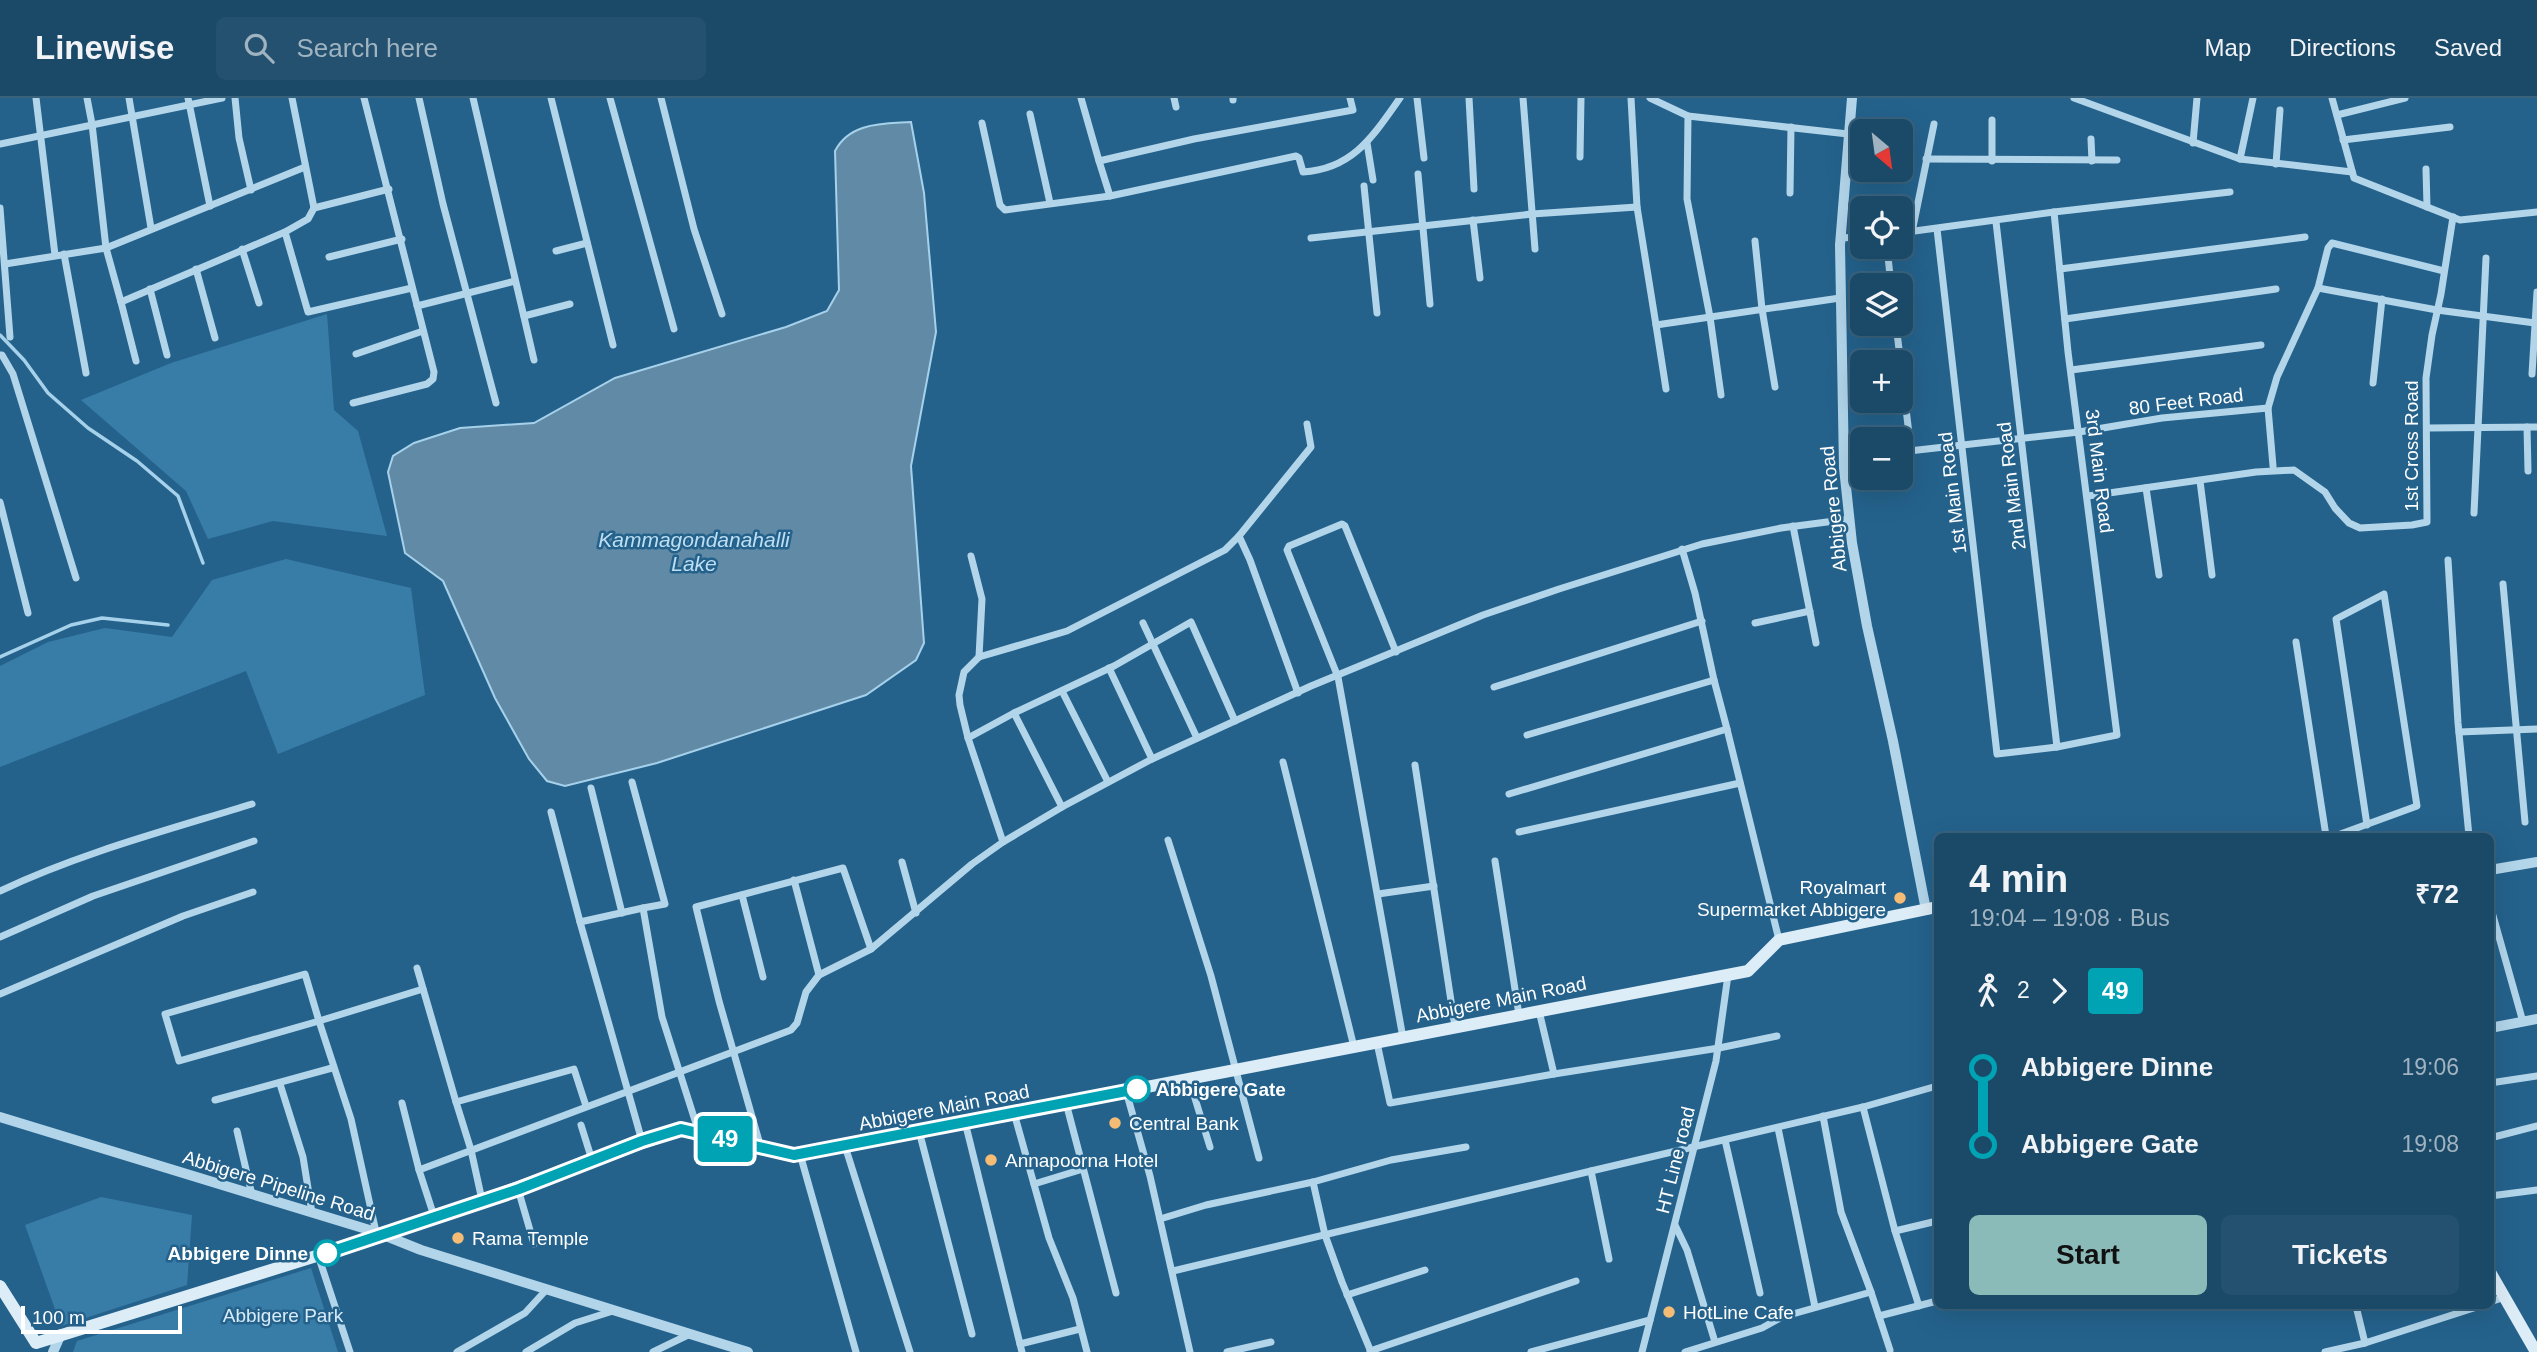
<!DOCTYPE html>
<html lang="en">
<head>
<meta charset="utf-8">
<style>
  :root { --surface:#1b4a69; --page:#24516f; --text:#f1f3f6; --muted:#a0b3c0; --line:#39627d; --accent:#8bbbb9 }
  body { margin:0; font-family:Helvetica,sans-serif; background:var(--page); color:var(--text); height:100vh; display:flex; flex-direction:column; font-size:26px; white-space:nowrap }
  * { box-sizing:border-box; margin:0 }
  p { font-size:23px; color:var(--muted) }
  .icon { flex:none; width:38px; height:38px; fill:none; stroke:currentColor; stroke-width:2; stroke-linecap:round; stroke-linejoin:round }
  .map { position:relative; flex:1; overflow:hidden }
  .panel { position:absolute; left:1934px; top:735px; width:560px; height:476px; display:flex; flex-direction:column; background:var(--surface); border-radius:10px; box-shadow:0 7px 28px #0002,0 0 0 2px var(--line) }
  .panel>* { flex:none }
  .badge { padding:0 14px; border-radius:5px; font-size:24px; line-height:46px }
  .needle { width:46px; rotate:151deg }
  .fabs { position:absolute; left:1850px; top:21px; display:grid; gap:14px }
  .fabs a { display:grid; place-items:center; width:63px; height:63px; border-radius:10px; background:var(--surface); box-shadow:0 7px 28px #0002,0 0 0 2px var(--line); font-size:35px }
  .scale { position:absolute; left:21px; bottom:18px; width:161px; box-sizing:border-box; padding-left:7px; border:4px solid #fff; border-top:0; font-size:19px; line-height:24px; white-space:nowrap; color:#fff; -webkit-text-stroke:5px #24628c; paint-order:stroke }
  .map>.badge { position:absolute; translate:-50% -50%; box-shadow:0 0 0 4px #fff }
  .legs { display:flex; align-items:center; gap:10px; height:77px; padding:0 35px; font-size:23px }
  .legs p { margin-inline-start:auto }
  .head { display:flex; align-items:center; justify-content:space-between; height:119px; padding:0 35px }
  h1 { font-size:38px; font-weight:800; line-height:52px }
  .primary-button { display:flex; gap:14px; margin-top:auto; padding:14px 35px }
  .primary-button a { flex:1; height:80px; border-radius:10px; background:var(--accent); color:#111; font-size:28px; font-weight:800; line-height:80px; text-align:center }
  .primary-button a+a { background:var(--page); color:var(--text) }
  ul { padding:0 35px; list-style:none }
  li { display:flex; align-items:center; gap:24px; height:77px; font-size:26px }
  li i { display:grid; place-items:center; width:10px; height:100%; margin:0 9px; background:currentColor }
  li i::after { content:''; width:18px; height:18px; margin:-9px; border:5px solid; border-radius:50%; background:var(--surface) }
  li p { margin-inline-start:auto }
  li:first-child i { background:linear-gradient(#0000 50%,currentColor 0) }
  li:last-child i { background:linear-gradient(currentColor 50%,#0000 0) }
  header { display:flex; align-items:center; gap:42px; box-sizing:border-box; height:98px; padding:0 35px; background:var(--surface); border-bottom:2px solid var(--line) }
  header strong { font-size:33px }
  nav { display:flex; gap:38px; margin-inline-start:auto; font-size:24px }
  .search { width:490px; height:63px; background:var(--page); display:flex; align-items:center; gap:18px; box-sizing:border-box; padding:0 24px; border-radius:10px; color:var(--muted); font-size:26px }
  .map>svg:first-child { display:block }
</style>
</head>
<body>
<header>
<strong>Linewise</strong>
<div class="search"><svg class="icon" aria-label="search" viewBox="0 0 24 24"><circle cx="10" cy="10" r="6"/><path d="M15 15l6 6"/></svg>Search here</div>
<nav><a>Map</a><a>Directions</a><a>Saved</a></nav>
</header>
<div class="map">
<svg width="2537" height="1254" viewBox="0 0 2537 1254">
  <rect width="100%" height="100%" fill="#24628c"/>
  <g fill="#387da8">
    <path d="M327,216L334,312L358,333L387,438L273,423L208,441L186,393L81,302L171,265Z"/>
    <path d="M286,461L411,490L425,597L278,656L246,573L0,669V568L48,544L105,530L172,539L212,482Z"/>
    <path d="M101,1099L192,1117L187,1187L61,1228L25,1127Z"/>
    <path d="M311,1170L338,1254H73L77,1243Z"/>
  </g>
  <path fill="#618aa6" stroke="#a6d1eb" stroke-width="2" d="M911,24L924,95L936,234L911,368L924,545L916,562L866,597L657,665L565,688L547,683L529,661L495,600L443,483L405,455L388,374L393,358L414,345L460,330L534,325L615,280L786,229L827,213L839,192L835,53C850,24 883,26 911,24Z"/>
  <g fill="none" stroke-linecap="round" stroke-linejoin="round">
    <g stroke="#a6d1eb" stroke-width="3.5">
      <path d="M0,237L24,262L48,295L88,330L137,363L178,398L203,465"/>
      <path d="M0,559L71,527L102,520L168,527"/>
    </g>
    <g stroke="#b2d5ea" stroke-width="7">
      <path d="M36,0L55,157"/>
      <path d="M87,0L92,26L106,150L121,204L285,134L308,121L314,110L292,0"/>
      <path d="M129,0L151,130"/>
      <path d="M188,0L210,108"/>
      <path d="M235,0L239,40L251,92"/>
      <path d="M419,0L443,106L496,305"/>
      <path d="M473,0L534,262"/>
      <path d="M551,0L613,247"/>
      <path d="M610,0L674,231"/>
      <path d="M661,0L694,131L722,216"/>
      <path d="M1081,0L1099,63L1194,41L1353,12L1350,0"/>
      <path d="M1174,0L1176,9"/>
      <path d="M1233,0V2"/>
      <path d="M1417,0L1424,60"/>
      <path d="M1469,0L1474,91"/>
      <path d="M1523,0L1535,151"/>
      <path d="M1631,0L1637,109"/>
      <path d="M1650,0L1688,18L1848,36"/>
      <path d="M2074,0L2240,61L2352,74"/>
      <path d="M2332,0L2354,80L2460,122L2537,114"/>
      <path d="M1030,16L1050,105"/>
      <path d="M2337,17L2405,0"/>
      <path d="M1688,18L1687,101L1710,219L1721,297"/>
      <path d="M1992,22V63"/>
      <path d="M982,25L1000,107L1005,112L1110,98L1296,58L1299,60L1303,74C1353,71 1373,38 1400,0"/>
      <path d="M2091,41L2092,63"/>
      <path d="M2343,42L2450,29"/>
      <path d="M1367,45L1373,82"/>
      <path d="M2193,45L2197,0"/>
      <path d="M0,46L222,0"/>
      <path d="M1580,59L1581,0"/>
      <path d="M1926,61L2117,62"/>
      <path d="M2240,61L2253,0"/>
      <path d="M1099,63L1110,98"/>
      <path d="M2276,66L2280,12"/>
      <path d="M2426,71L2427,109"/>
      <path d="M1418,76L1430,206"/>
      <path d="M1364,88L1377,215"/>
      <path d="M1790,95L1791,29"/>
      <path d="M0,110L10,239"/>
      <path d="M314,110L389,91"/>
      <path d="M1473,122L1480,180"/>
      <path d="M1996,124L2057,649"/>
      <path d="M1937,131L1997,656L2057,649L2117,637L2068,254L2054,114"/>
      <path d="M285,134L308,214L412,190"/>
      <path d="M1912,134L1934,26"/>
      <path d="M1900,135L2054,114L2230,94"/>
      <path d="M1311,140L1532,116L1637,109L1656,227"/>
      <path d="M1840,140L1862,139"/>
      <path d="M1755,143L1762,211L1775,289"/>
      <path d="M1887,149L1891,187"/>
      <path d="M242,151L259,205"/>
      <path d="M556,153L587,145"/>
      <path d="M64,156L86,275"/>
      <path d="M329,159L402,141"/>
      <path d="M5,166L106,150L305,69"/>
      <path d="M196,171L215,240"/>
      <path d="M2060,171L2305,139"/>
      <path d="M2318,190L2328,150L2332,145L2444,173"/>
      <path d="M150,191L167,257"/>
      <path d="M121,204L136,263"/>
      <path d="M417,208L515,183"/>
      <path d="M524,218L570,206"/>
      <path d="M2065,221L2276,191"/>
      <path d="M1896,226L1911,353"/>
      <path d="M356,256L423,233"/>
      <path d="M0,257H2L13,276L76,480"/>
      <path d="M2071,272L2261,247"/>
      <path d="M2532,276L2537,194"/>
      <path d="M2373,285L2382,201"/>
      <path d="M1666,291L1656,227L1840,200"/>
      <path d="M353,305L427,286L433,281L434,274L364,0"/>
      <path d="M2527,329L2528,373"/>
      <path d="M2428,330L2537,329"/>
      <path d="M1900,354L2079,334L2162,320L2268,310"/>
      <path d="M1844,360L1862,358"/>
      <path d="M2273,368L2268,310L2277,279L2318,190L2437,212L2535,225"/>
      <path d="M2200,383L2212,477"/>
      <path d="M2146,390L2159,477"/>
      <path d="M2088,398L2256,374L2294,372L2325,394L2335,410L2349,425L2360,430L2412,427L2427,424L2426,280L2432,237L2441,196L2453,119"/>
      <path d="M0,404L28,515"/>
      <path d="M2474,415L2486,160"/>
      <path d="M1793,428L1816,545"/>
      <path d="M1682,451L1695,495L1714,582"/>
      <path d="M971,458L982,501L979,559"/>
      <path d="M2448,462L2458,625L2469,738"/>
      <path d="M2503,486L2525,724"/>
      <path d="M1143,525L1197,640"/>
      <path d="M1755,525L1810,513"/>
      <path d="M2296,544L2326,738"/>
      <path d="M1396,554L1345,428L1342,426L1289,448L1287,452L1338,579L1403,940"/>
      <path d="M1109,570L1152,661"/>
      <path d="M1494,589L1702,523"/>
      <path d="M1062,593L1108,684"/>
      <path d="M1298,595L1250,462L1239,438L1311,349L1307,326"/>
      <path d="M1014,615L1062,709"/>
      <path d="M1727,631L1779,842"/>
      <path d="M2459,634L2537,631"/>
      <path d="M968,640L1014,615L1114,568L1191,524L1235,623"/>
      <path d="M1283,664L1354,949"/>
      <path d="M1415,667L1455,929"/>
      <path d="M632,684L665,806L643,810L662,919L699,1035"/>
      <path d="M591,690L622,815"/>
      <path d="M1509,696L1727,631L1714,582L1527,637"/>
      <path d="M551,714L580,824L643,810"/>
      <path d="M1519,734L1740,685"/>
      <path d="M2335,738L2417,708L2384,496L2336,521L2367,727"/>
      <path d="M1168,742L1211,878L1259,1060"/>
      <path d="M1003,744L968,640L960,607L959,597L964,574L979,559L1067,533L1225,452L1239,438"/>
      <path d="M1495,763L1519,917"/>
      <path d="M902,764L916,815"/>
      <path d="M794,782L819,877"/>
      <path d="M0,793C80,755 168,732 252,706"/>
      <path d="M1378,796L1434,788"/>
      <path d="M742,797L763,879"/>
      <path d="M2490,807L2523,924"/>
      <path d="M580,824L642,1043"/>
      <path d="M0,839L93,798L254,743"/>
      <path d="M417,870L456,1004"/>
      <path d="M0,896L183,818L253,794"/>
      <path d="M1539,913L1554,976L1719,950L1777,938"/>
      <path d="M1377,945L1390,1005L1554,976"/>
      <path d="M1189,981L1210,1049"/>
      <path d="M2490,985L2537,978"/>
      <path d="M280,986L303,1059L312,1115"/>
      <path d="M1126,993L1150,1078L1190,1254"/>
      <path d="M215,1002L332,970"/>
      <path d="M402,1005L419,1072"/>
      <path d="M1066,1005L1116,1195"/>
      <path d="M1863,1009L1895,1133"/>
      <path d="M1014,1015L1049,1140L1073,1200L1087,1254"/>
      <path d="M1823,1018L1841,1114L1871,1194"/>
      <path d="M965,1024L1022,1254"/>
      <path d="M581,1027L592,1062"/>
      <path d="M1778,1030L1815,1209"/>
      <path d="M237,1033L252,1097"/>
      <path d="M919,1033L972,1236"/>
      <path d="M2490,1040L2537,1028"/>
      <path d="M1725,1042L1760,1195"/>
      <path d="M845,1048L910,1254"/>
      <path d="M761,1050L719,903L696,809L843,770L871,851"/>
      <path d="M800,1056L856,1254"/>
      <path d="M1313,1084L1325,1137L1342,1184L1371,1254"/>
      <path d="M1034,1086L1083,1071"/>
      <path d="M518,1091L534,1146"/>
      <path d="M2490,1098L2537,1092"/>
      <path d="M482,1102L471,1052L456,1004L574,971L586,1008"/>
      <path d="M434,1118L419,1072L791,932L797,925L806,894L819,877L871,851L972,766L1003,744L1062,709L1152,661L1311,588L1483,517L1559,491L1702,446L1781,430L1850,421"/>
      <path d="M1160,1121L1206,1107L1313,1084L1391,1062L1466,1049"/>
      <path d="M1675,1127L1687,1152L1715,1244"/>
      <path d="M376,1134L351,1021L319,923L179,963L165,916L305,876L319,923L423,891"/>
      <path d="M318,1157L350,1254"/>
      <path d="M1609,1161L1591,1073L1863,1009L1937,988"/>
      <path d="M1173,1173L1591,1073"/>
      <path d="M1347,1197L1425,1172"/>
      <path d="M2490,1204L2505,1199"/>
      <path d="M1919,1208L1895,1133L1937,1123"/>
      <path d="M2356,1208L2365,1245L2480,1208"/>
      <path d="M1879,1218L1937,1203"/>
      <path d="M1020,1246L1080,1231"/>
      <path d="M1370,1253L1576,1183"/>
      <path d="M457,1254L525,1215L547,1191"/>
      <path d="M526,1254L575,1225L613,1213"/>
      <path d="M653,1254L688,1237"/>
      <path d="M1227,1254L1271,1244"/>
      <path d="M1531,1254L1650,1222"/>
      <path d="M1642,1254L1716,963L1728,877"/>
      <path d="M1685,1254L1762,1230L1782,1219L1871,1194L1890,1252"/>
      <path d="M2325,1254L2365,1245"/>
    </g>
    <g stroke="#b2d5ea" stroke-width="10">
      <path d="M1852,0L1840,147L1844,370L1852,445L1867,528L1893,643L1926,812"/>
      <path d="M2490,772L2537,764"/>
      <path d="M2490,930L2537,921"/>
      <path d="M0,1019L376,1134L421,1152L748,1254"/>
      <path d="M53,1254L61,1236"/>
    </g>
    <g stroke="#ddedf8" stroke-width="12">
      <path d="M2490,1174L2536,1254"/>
      <path d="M0,1188L36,1245L384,1137L681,1031L794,1057L1748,873L1779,842L1937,809"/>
    </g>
  </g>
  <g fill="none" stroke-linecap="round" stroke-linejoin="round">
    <g stroke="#fff" stroke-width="16">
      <path id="line-1" d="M327,1155L519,1091L642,1043L681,1031L794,1057L1137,991"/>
    </g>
    <use href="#line-1" stroke="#00a3b4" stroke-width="10"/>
  </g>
  <g fill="#f5bc76" stroke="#24628c" stroke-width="2.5">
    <circle cx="1900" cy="800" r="7"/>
    <circle cx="1115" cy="1025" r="7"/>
    <circle cx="991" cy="1062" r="7"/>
    <circle cx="458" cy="1140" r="7"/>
    <circle cx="1669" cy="1214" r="7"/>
  </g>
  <g fill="#fff" stroke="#00a3b4" stroke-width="3.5">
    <circle cx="1137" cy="991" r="12"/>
    <circle cx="327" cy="1155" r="12"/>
  </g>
  <g text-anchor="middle" stroke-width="5" stroke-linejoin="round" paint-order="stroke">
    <g font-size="19" fill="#fff" stroke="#24628c">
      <text transform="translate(2186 303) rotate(-7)" y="7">80 Feet Road</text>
      <text transform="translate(2411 348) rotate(-90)" y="7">1st Cross Road</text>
      <text transform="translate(2100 373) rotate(83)" y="7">3rd Main Road</text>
      <text transform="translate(2011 388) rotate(-97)" y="7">2nd Main Road</text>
      <text transform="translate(1952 395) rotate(-97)" y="7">1st Main Road</text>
      <text transform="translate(1833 411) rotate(-96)" y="7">Abbigere Road</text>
      <text transform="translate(1501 901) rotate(-11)" y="7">Abbigere Main Road</text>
      <text transform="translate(944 1009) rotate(-11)" y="7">Abbigere Main Road</text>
      <text transform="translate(1675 1062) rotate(-76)" y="7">HT Line road</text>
      <text transform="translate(279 1087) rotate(17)" y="7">Abbigere Pipeline Road</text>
    </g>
    <g font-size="19" fill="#fff" stroke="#24628c" text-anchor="start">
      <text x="1886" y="796" text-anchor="end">Royalmart<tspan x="1886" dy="22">Supermarket Abbigere</tspan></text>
      <text x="1129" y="1032">Central Bank</text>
      <text x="1005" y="1069">Annapoorna Hotel</text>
      <text x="472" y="1147">Rama Temple</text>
      <text x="1683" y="1221">HotLine Cafe</text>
    </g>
    <g font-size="19" font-weight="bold" fill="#fff" stroke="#24628c" text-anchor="start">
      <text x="1156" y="998">Abbigere Gate</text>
      <text x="308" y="1162" text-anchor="end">Abbigere Dinne</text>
    </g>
    <g font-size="19" fill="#d7ebf8" stroke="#24628c">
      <text x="283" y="1224">Abbigere Park</text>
    </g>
    <g font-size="21" font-style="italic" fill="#bedef2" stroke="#24628c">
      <text x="694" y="449">Kammagondanahalli<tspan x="694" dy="24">Lake</tspan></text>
    </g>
  </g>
</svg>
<div class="fabs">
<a><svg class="needle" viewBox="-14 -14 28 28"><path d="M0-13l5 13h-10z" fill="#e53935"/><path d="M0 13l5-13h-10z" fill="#a0b3c0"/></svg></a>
<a><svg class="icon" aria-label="locate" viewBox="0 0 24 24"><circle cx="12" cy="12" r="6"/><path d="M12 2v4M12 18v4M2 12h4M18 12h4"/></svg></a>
<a><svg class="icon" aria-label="layers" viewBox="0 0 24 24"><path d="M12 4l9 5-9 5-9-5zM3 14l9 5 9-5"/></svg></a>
<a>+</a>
<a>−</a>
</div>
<div class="scale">100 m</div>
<b class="badge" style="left:725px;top:1041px;background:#00a3b4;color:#fff">49</b>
<section class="panel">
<div class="head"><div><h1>4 min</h1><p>19:04 – 19:08 · Bus</p></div><b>₹72</b></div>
<div class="legs"><svg class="icon" aria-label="walk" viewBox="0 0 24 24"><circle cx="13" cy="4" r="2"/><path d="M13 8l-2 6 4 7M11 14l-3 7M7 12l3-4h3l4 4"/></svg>2<svg class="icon" aria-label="forward" viewBox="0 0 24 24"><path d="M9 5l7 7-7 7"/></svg><b class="badge" style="background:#00a3b4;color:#fff">49</b></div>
<ul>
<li><i style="color:#00a3b4"></i><b>Abbigere Dinne</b><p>19:06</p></li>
<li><i style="color:#00a3b4"></i><b>Abbigere Gate</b><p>19:08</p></li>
</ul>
<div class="primary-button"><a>Start</a><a>Tickets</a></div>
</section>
</div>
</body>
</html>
